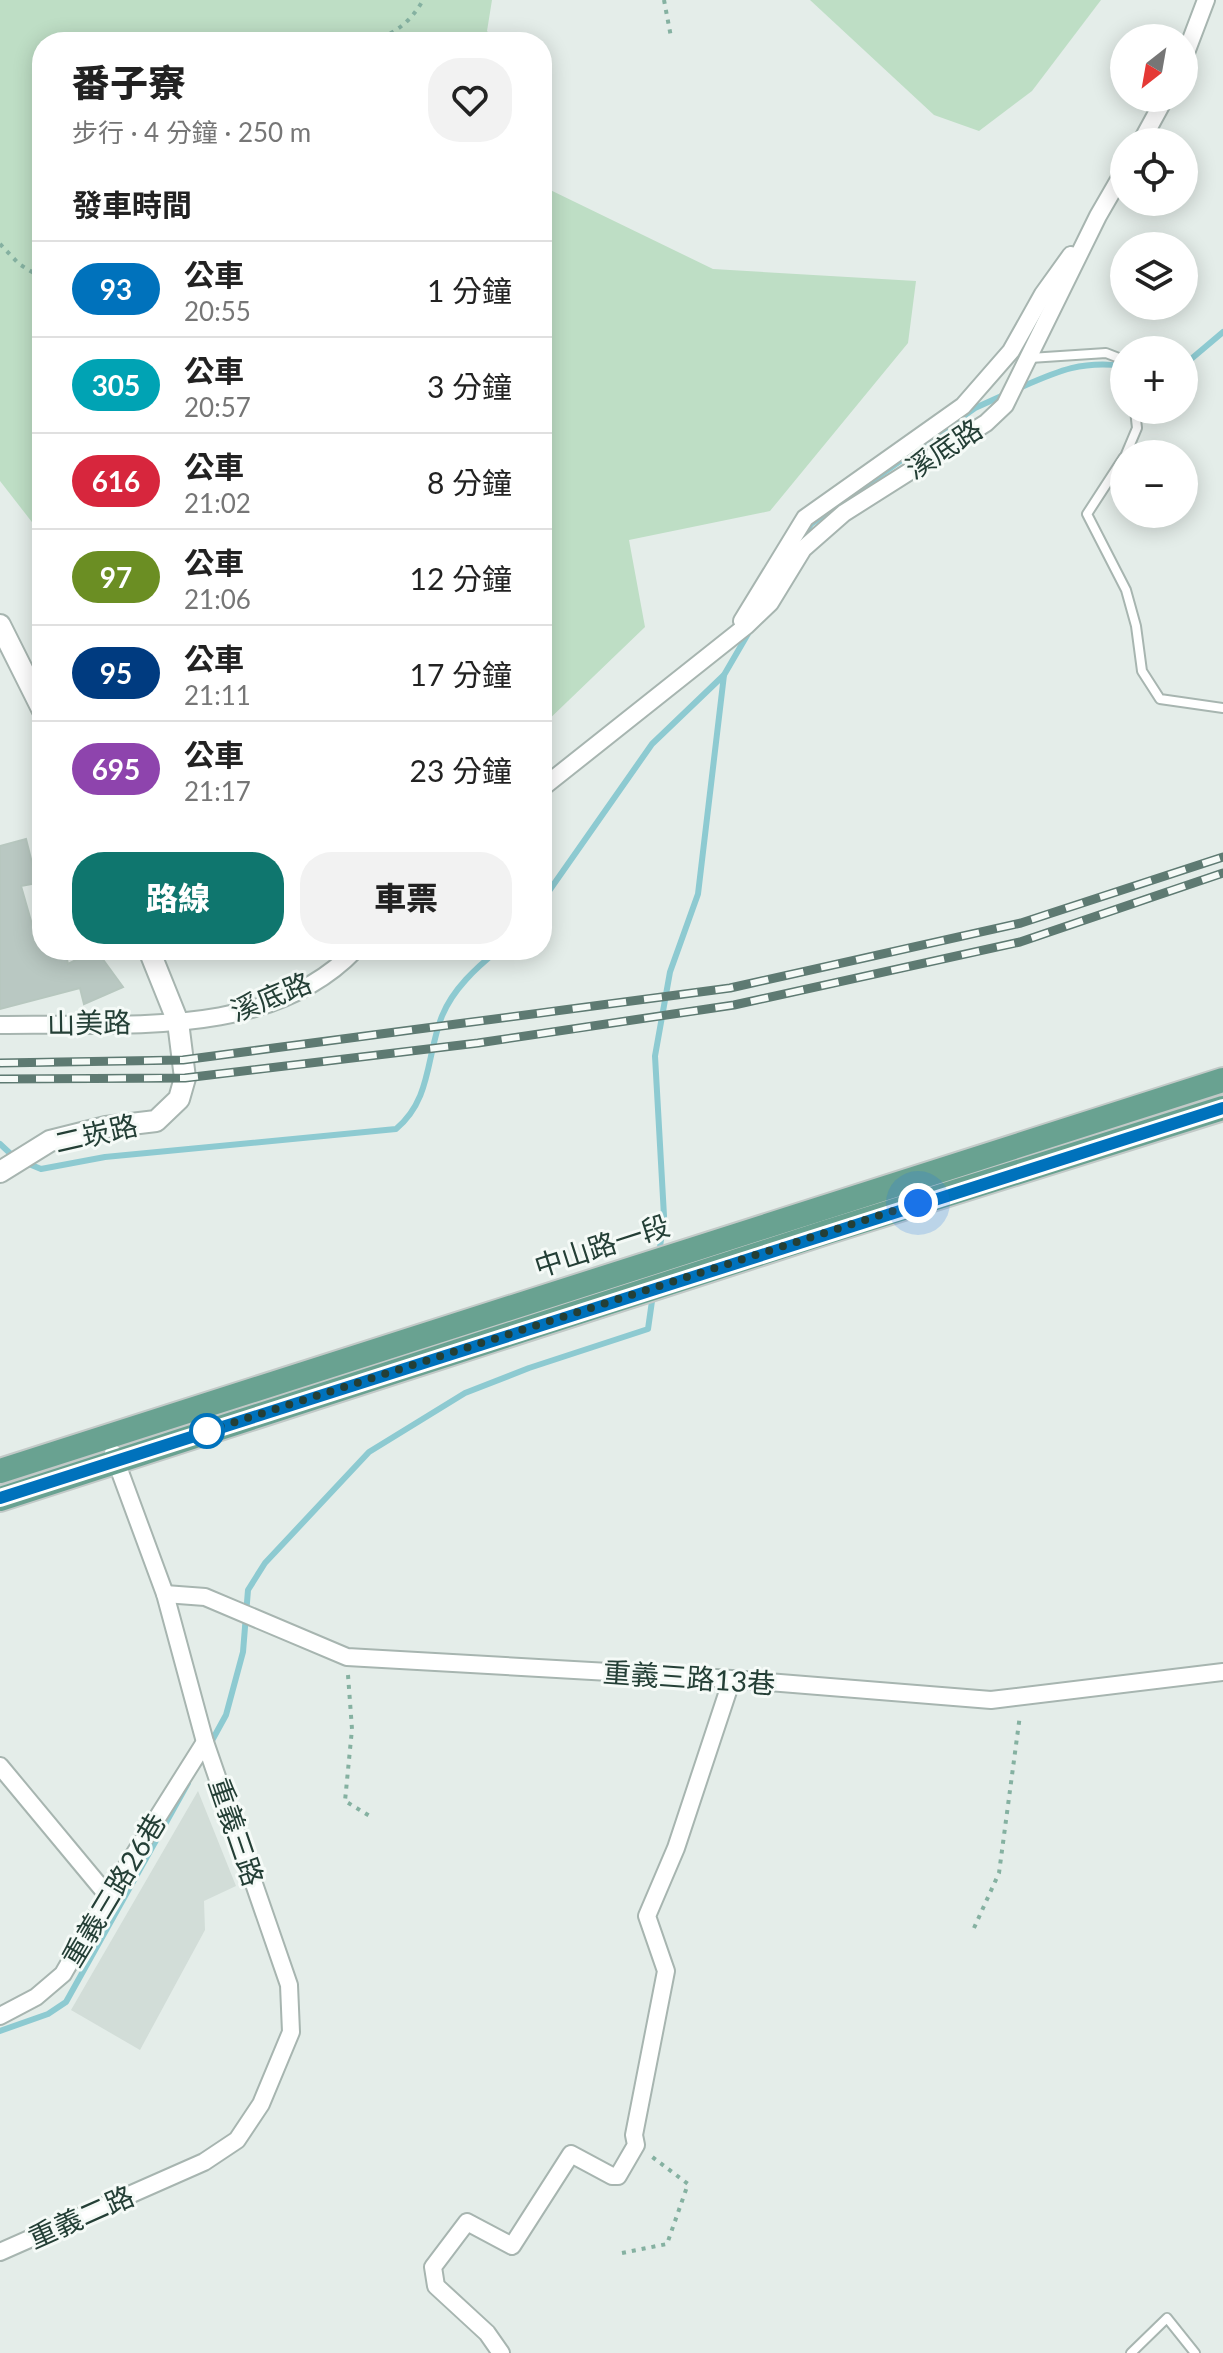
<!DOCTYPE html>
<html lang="zh-TW">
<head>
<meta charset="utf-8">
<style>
  :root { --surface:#fff; --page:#f2f2f2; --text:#222; --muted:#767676; --line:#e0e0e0; --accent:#0f766e }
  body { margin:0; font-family:Lato,"Noto Sans TC",sans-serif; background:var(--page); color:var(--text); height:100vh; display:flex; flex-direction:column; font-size:30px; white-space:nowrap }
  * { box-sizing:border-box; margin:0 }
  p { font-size:26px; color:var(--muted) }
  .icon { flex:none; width:44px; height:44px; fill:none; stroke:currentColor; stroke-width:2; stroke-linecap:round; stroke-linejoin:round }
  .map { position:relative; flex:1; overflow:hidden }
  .drawer { position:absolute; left:32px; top:32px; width:520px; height:928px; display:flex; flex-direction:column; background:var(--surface); border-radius:32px; box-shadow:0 4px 20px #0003 }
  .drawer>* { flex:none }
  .badge { padding:0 16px; border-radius:26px; font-size:28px; line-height:52px }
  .needle { width:52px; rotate:211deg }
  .fabs { position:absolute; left:1110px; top:24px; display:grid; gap:16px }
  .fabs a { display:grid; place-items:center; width:88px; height:88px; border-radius:50%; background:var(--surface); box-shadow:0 4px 20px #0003; font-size:40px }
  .you { position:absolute; width:40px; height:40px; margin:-20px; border:6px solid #fff; border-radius:50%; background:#1a73e8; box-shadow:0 0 0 12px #1a73e833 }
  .map>.badge { position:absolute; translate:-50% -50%; box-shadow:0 0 0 4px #fff }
  h2 { padding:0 40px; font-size:30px; line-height:72px }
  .round { display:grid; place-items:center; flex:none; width:84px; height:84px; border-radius:32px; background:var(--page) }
  .summary { display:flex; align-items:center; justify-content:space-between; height:136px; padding:0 40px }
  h1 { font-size:38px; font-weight:800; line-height:60px }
  .cta { display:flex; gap:16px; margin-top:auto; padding:16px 40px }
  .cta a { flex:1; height:92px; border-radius:32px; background:var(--accent); color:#fff; font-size:32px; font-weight:800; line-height:92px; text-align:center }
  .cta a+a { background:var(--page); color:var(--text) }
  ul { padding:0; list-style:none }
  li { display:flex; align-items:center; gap:24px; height:96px; padding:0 40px; border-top:2px solid var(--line) }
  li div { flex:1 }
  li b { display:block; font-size:30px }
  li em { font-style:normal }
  li .badge { min-width:88px; font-weight:700; text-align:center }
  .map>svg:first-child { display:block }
</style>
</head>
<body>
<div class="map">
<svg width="1223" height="2353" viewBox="0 0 1223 2353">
  <rect width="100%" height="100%" fill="#e4ede9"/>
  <path fill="#d2ddd8" d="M198,1791L236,1886L204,1901L205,1930L140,2050L71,2010Z"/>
  <g fill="#bedec5">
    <path d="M0,0H492L487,31L496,42H42V535L0,481Z"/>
    <path d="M810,0H1101L1032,91L979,131L934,115Z"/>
    <path d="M542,186L713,269L916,281L908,343L770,511L629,540L645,627L542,726Z"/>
  </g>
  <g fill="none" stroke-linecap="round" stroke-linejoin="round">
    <g stroke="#8dcad1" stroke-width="6">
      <path d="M1184,365L1223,332"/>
      <path d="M1017,389C1056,372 1080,360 1124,366"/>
      <path d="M798,546L811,524L975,408L1006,394"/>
      <path d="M542,901L652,744L724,675L749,632"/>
      <path d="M0,1144L14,1157"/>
      <path d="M24,1162L41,1169L105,1157L396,1129C432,1099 426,1056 442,1016C453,989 476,968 498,950"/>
      <path d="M659,1255L664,1216L655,1056L670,972L698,894L724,675"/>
      <path d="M209,1746L226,1715L243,1652L248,1590L265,1563L369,1452L465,1393L529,1368L648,1329L653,1294"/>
      <path d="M0,2031L48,2014L66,2002L188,1783"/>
    </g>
  </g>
  <path fill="#b9c8c2" stroke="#b7c7bf" stroke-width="2" d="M26,839L37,883L21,886L33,928L42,927V950H65L68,964L96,950L123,987L84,1004L80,988L0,1009V846Z"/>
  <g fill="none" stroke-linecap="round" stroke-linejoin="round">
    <g stroke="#a7b5b0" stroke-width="12">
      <g id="service">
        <path d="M1030,358L1106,353L1124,360"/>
        <path d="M1126,454L1137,428L1135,410"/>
        <path d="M1124,457L1087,514L1126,590L1136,626L1142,671L1160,699L1223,708"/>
        <path d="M1131,2353L1167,2318L1195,2353"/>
      </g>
    </g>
    <g stroke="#a7b5b0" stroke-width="20">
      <g id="minor">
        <path d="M1184,58L1206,0"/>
        <path d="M1141,142L1165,98"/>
        <path d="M742,621L805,518L963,406L1011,351L1043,294L1071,255"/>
        <path d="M542,788L746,626L770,603L803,549L844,513L986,423L1005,405L1098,216L1124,171"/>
        <path d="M0,1025C116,1022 267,1042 355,950"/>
        <path d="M165,1594L205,1597L347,1657L732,1679L991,1700L1223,1672"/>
        <path d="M0,1766L108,1896"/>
        <path d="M0,2016L36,1997L63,1974L108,1896L205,1742"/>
        <path d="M0,2252L204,2162L237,2140L261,2104L291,2032L289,1985L205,1742L165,1594L113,1453"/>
        <path d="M501,2353L487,2333L436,2286L433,2267L467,2222L512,2246L571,2154L612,2176H618L636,2145L634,2135L666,1971L647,1916L676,1848L732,1679"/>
      </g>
    </g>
    <g stroke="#a7b5b0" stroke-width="24">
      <g id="tertiary">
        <path d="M0,625L42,709"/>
        <path d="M0,1172L50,1141L106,1127L156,1121L179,1099L185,1078L178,1022L149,950"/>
      </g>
    </g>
    <g stroke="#c2c9c7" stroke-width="28">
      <g id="primary">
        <path d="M0,1471L1223,1080"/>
        <path d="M0,1499L827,1232L1223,1108"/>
      </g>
    </g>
    <g stroke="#85b1a1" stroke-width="4" stroke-dasharray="4 6" stroke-linecap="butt">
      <path d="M664,0L671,37"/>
      <path d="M273,42H274"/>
      <path d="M372,42C396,32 410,23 423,0"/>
      <path d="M0,244L19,264L42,278"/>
      <path d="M348,1675L352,1729L345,1801L373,1818"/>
      <path d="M974,1928L999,1873L1020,1715"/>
      <path d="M622,2253L667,2244L688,2184L651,2156"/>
    </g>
    <use href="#service" stroke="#fff" stroke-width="8"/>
    <use href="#minor" stroke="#fff" stroke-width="16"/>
    <use href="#tertiary" stroke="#fff" stroke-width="20"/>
    <use href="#primary" stroke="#69a291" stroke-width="24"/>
    <g stroke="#5e7a72" stroke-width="9">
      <g id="rail">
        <path d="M0,1063L183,1060L730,988L1021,923L1223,857"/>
        <path d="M0,1079L185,1078L478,1043L734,1005L1020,942L1223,873"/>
      </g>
    </g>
    <use href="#rail" stroke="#f5faf7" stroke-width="6" stroke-dasharray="18" stroke-linecap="butt"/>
  </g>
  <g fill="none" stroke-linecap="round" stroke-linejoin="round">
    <g stroke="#fff" stroke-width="18">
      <path id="line" d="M0,1498L1223,1108"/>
    </g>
    <use href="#line" stroke="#0072bc" stroke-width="12"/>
    <path stroke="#243f36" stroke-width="8" stroke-dasharray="0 14.4" d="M207,1431L918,1203"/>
  </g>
  <circle fill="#fff" stroke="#0072bc" stroke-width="4" cx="207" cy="1431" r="16"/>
  <g text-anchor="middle" stroke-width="6" stroke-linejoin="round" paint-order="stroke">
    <g font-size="28" fill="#243f36" stroke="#f5faf7">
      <text transform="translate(944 449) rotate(-33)" y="10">溪底路</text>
      <text transform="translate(271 997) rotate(-22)" y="10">溪底路</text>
      <text transform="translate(89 1023) rotate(-1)" y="10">山美路</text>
      <text transform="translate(96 1134) rotate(-13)" y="10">二崁路</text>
      <text transform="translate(602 1246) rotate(-18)" y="10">中山路一段</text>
      <text transform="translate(689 1678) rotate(4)" y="10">重義三路13巷</text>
      <text transform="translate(236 1832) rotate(71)" y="10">重義三路</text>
      <text transform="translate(114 1890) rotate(-59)" y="10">重義三路26巷</text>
      <text transform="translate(81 2217) rotate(-24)" y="10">重義二路</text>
    </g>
  </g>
</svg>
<div class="fabs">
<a><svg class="needle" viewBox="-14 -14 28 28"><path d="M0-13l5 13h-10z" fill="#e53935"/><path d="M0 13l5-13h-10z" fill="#767676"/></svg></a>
<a><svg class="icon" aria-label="locate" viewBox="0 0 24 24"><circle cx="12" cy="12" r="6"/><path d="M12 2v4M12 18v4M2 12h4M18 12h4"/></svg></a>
<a><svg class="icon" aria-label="layers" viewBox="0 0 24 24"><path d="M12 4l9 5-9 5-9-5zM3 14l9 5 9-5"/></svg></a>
<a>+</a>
<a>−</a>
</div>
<div class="you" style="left:918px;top:1203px"></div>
<section class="drawer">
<div class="summary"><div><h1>番子寮</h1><p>步行 · 4 分鐘 · 250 m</p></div><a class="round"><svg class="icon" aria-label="heart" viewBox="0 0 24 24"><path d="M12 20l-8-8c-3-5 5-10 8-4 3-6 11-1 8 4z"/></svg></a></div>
<h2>發車時間</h2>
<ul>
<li><span class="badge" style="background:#0072bc;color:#fff">93</span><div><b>公車</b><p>20:55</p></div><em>1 分鐘</em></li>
<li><span class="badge" style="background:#00a3b4;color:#fff">305</span><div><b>公車</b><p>20:57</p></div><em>3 分鐘</em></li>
<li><span class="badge" style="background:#d7263d;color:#fff">616</span><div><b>公車</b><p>21:02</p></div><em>8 分鐘</em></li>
<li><span class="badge" style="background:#6b8e23;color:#fff">97</span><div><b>公車</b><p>21:06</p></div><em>12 分鐘</em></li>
<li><span class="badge" style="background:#003b80;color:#fff">95</span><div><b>公車</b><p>21:11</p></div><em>17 分鐘</em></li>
<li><span class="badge" style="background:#8e44ad;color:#fff">695</span><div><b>公車</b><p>21:17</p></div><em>23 分鐘</em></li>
</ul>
<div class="cta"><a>路線</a><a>車票</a></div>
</section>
</div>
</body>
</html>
